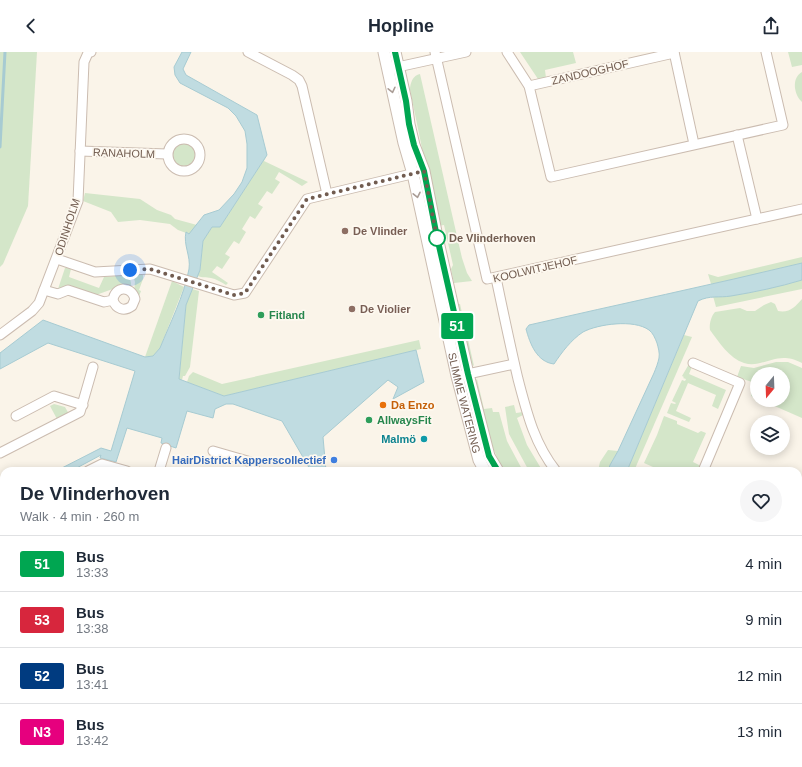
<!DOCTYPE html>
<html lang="en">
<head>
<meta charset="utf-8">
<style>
  :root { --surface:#fff; --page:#f6f6f7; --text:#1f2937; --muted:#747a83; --line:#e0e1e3 }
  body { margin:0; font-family:Helvetica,sans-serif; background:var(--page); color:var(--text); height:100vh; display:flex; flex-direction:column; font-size:15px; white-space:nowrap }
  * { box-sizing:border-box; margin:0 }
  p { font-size:13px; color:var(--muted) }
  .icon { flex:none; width:22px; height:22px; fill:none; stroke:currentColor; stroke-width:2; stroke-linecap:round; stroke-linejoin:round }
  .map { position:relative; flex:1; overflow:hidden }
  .side { position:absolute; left:0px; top:415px; width:802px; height:300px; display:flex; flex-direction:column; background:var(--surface); border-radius:12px 12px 0 0; box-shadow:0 2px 10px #0003 }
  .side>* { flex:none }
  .badge { padding:0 8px; border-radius:3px; font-size:14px; line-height:26px }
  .needle { width:26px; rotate:199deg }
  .tools { position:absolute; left:750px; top:315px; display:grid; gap:8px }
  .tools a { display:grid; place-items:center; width:40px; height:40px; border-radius:50%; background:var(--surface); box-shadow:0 2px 10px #0003; font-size:20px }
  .you { position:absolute; width:20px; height:20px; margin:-10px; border:3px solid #fff; border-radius:50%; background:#1a73e8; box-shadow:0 0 0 6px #1a73e833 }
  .map>.badge { position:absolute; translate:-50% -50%; box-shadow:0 0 0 2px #fff }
  .round { display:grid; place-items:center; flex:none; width:42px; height:42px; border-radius:21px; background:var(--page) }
  .headline { display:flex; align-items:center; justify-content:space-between; height:68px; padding:0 20px }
  h1 { font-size:19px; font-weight:700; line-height:30px }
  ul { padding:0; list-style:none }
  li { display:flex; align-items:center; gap:12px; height:56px; padding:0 20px; border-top:1px solid var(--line) }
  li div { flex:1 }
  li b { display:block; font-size:15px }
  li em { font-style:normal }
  li .badge { min-width:44px; font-weight:700; text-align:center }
  header { display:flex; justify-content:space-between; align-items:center; height:52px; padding:0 20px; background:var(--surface); font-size:18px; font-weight:700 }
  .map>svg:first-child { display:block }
</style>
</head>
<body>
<header><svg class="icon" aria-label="back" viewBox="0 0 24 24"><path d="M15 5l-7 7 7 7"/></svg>Hopline<svg class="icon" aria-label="share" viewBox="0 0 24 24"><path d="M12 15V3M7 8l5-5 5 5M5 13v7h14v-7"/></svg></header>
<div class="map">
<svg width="802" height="715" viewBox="0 0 802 715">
  <rect width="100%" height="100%" fill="#faf4e9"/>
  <g fill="#d4e6c9">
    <path d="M0,0H37L28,154L3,212L0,215Z"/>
    <path d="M520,0H573L576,11L545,18L546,26L538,27Z"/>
    <path d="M788,0H802V13L792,15Z"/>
    <path d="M802,20V50C794,43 791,26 802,20Z"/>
    <path d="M420,22L462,206L467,221L472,229L454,231L451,217L453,213L444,173L438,174L410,38C410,31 413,23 420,22Z"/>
    <circle cx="183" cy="103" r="12"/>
    <path d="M267,103L264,109L308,130L302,134L279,120L275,127L280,130L272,142L267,139L258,152L263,155L255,167L250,164L242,177L246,180L239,192L234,189L225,202L230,205L222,217L217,214L212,220L228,231L226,233C221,230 216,227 211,226C206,225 203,226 197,224L200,218L203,189L212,175H220Z"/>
    <path d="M85,141L140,147L157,158L171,163L175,167L197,173L189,182L178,178L170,172L140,168L118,170L111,160L83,149Z"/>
    <path d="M802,205V211L742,226L711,232L708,222L718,225Z"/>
    <path d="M65,216H67L71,217L69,225L99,236L104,225L129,223L131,231V236L121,234L96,243L68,234L58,237Z"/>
    <path d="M133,223H143V227L139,238L141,239L137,250L134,240L135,230Z"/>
    <path d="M802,228V237L716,255L713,244C743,244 773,236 802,228Z"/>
    <path d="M172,229L184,235L160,296L153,304L145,305Z"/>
    <path d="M192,237L199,239L190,315L185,324H183L182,328L179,327L186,253Z"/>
    <path d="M802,247V311C776,297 764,317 744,311C729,306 719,290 710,278C709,273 711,264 715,260L740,256L747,259H755L764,253L771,250L775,252L778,259C790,261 795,255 802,247Z"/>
    <path d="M456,252H460L474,314L470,311Z"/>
    <path d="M684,283L692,285L634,419H627Z"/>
    <path d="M419,288L421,297L224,344L187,330L189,324L193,320L222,332Z"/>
    <path d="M776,310H788L802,316V366L761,348H783V322H757V346L751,344L752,330L737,325L741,314L754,316Z"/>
    <path d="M689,312H693L689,322L726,338L718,357L712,354L716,343L688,331L676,359L691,366L689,370L667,361L671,351L675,352L676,351L672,349L682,328L685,329L686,327L683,326L684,325L682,324Z"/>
    <path d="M477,327L484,357L492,356L493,360H499L507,389L523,419H504C488,391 482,360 474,330Z"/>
    <path d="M54,352L65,355L69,362L57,367L50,354Z"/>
    <path d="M514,353L516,361L523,360V363L517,366L527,393L542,418L541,419H529L509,382L505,355Z"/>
    <path d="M664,364L677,369V372L698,381L701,379L706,381L693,410L701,414L698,419L690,418L689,419H662L644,411L657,383Z"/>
    <path d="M608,398L618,399L610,413L608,419H598L600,410Z"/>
    <path d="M0,522L4,530V579L2,578L0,581Z"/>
    <path d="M123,711H157L161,715H122Z"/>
    <path d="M500,711H529L522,715H498Z"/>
  </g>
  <g fill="#c0dce1" stroke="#a7cbd2">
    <path d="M182,0H191L183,17L186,23L257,63L267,103L220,175H212L203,189L200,218L186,253L179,327L224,344L416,298L424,330L393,347L398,335L388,328L323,385L326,419H311L282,369L233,352H226L215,357L213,366L187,359L176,396L161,391L162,386L127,376L116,410L100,406L101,403L71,419H56L101,396L111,399L135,319L48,291L0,317V301L43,268L145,305L153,304L160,296C170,271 184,244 189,217C191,204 183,193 186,180L189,182L204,163L219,158L234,142L242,130L247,116V92L245,79L236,64L228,56L180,31L175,23L174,15Z"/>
    <path d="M802,211V228C779,235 755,240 731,244C719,246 710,243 698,249L627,419H608L610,413L618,399L654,321C656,316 658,311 659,306C660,301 658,295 657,291C655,286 653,281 649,278C634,267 598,272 583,280C571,288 562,300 554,312C537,310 530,292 526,277L529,273C620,252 711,233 802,211Z"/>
    <path d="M399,711H444L443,715H399Z"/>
  </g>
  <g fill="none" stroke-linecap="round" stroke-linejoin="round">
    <path stroke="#a7cbd2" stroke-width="3" d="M0,95L5,0"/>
    <g stroke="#cbbcb0" stroke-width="11">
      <g id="minor">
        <path d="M248,0L292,23L299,28L302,34L327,142"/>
        <path d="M435,0L487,227L802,157"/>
        <path d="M507,0L529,34L551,125L783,73L766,0"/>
        <path d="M674,0L694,92"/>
        <path d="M393,16L466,0"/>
        <path d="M529,34L674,1"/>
        <path d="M737,83L757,167"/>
        <circle cx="184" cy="103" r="16"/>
        <path d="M80,99L167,102"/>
        <path d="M57,207L95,220L150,217L234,243L245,241L307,147L424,119"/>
        <path d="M496,226C503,259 510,293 518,327C527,361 534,391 556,419"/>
        <path d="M44,238L58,242L68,238L104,250L113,248C116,257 124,260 132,254L135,247C131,233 115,234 113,248"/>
        <path d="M0,283L32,259L39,251L78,149L84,10L88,1L91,0"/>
        <path d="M693,311L740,331L703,419"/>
        <path d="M463,323L514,312"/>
        <path d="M16,364L54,344L83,353"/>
        <path d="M213,399L251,410L256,419"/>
        <path d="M0,401L80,360L93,315"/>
        <path d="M88,419L102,412L127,419"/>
        <path d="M159,419L166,396"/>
        <path d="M0,437L4,446"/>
        <path d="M798,459L802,461"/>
        <path d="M0,504L4,502"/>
        <path d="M798,551L802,553"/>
        <path d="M0,627L4,625"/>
        <path d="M798,640L802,642"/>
        <path d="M205,711L208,715"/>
        <path d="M721,711L724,715"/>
        <path d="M87,715V711"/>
        <path d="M215,715L219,711"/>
        <path d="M462,715L463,711"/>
        <path d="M597,715L598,711"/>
      </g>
    </g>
    <g stroke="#cbbcb0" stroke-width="13">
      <g id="tertiary">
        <path id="s1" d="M384,0L404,91L413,122L457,324L479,408L485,419"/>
        <path d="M395,0L406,49L409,72L414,93L424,119L437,185L468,322L489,404L498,419"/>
        <path d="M798,598L802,600"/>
        <path d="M798,607L802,609"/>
      </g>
    </g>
    <use href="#minor" stroke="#fff" stroke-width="9"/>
    <use href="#tertiary" stroke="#fff" stroke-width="11"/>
  </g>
  <defs><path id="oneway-chevron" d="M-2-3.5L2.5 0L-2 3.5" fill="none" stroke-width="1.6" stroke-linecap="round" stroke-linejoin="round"/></defs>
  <g stroke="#aa9d96">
    <use href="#oneway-chevron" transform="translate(392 38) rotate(77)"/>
    <use href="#oneway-chevron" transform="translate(417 143) rotate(78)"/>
  </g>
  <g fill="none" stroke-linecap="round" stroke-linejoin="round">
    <g stroke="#fff" stroke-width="9">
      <path id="line" d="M395,0L406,49L409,72L414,93L424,119L437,185L468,322L489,404L498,419"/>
    </g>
    <use href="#line" stroke="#00a651" stroke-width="6"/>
    <path stroke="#715c50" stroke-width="4" stroke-dasharray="0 7.2" d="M130,218L150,217L234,243L245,241L307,147L424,119L437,186"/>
  </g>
  <g fill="#8d6e63" stroke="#fdf8ef" stroke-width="1.5">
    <circle cx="345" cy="179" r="4"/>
    <circle cx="352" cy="257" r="4"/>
  </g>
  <circle fill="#fff" stroke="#00a651" stroke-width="2" cx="437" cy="186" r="8"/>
  <g fill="#2e9e5b" stroke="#fdf8ef" stroke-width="1.5">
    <circle cx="261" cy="263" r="4"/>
    <circle cx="369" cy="368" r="4"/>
  </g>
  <circle fill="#e8710a" stroke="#fdf8ef" stroke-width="1.5" cx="383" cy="353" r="4"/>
  <circle fill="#0f9aa8" stroke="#fdf8ef" stroke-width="1.5" cx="424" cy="387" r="4"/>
  <circle fill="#3f7fe0" stroke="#fdf8ef" stroke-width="1.5" cx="334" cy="408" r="4"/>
  <g text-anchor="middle" stroke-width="3.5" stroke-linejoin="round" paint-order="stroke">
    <g font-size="11" fill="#715c50" stroke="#fdf8ef">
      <text transform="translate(590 20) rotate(-13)" y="4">ZANDOOGHOF</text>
      <text transform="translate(124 101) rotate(2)" y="4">RANAHOLM</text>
      <text transform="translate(67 175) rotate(-72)" y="4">ODINHOLM</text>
      <text transform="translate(535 217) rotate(-13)" y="4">KOOLWITJEHOF</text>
      <text dy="4" stroke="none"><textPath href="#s1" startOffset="360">SLIMME WATERING</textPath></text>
    </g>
    <g font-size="11" font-weight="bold" fill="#785e54" stroke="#fdf8ef" text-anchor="start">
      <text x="353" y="183">De Vlinder</text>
      <text x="360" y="261">De Violier</text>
    </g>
    <g font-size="11" font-weight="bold" fill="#715c50" stroke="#fdf8ef" text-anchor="start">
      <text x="449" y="190">De Vlinderhoven</text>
    </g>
    <g font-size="11" font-weight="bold" fill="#27864d" stroke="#fdf8ef" text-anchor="start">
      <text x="269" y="267">Fitland</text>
      <text x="377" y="372">AllwaysFit</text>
    </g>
    <g font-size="11" font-weight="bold" fill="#c56008" stroke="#fdf8ef" text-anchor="start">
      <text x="391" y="357">Da Enzo</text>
    </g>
    <g font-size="11" font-weight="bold" fill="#0d838f" stroke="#fdf8ef" text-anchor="end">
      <text x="416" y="391">Malmö</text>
    </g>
    <g font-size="11" font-weight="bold" fill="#366cbe" stroke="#fdf8ef" text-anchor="end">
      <text x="326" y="412">HairDistrict Kapperscollectief</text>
    </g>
  </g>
</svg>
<div class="tools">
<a><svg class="needle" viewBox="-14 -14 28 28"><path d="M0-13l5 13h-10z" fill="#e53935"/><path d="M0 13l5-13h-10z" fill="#747a83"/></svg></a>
<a><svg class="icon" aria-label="layers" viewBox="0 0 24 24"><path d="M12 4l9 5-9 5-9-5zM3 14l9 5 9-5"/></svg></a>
</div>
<div class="you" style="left:130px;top:218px"></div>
<b class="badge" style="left:457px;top:274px;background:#00a651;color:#fff">51</b>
<section class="side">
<div class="headline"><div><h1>De Vlinderhoven</h1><p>Walk · 4 min · 260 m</p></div><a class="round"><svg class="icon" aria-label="heart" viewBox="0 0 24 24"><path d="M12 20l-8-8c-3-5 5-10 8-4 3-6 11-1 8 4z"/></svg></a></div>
<ul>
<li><span class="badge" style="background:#00a651;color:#fff">51</span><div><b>Bus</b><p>13:33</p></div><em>4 min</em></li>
<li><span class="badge" style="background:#d7263d;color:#fff">53</span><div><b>Bus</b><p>13:38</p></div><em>9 min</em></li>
<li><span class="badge" style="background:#003b80;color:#fff">52</span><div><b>Bus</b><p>13:41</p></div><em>12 min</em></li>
<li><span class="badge" style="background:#e6007e;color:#fff">N3</span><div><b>Bus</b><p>13:42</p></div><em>13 min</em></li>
</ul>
</section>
</div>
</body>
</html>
